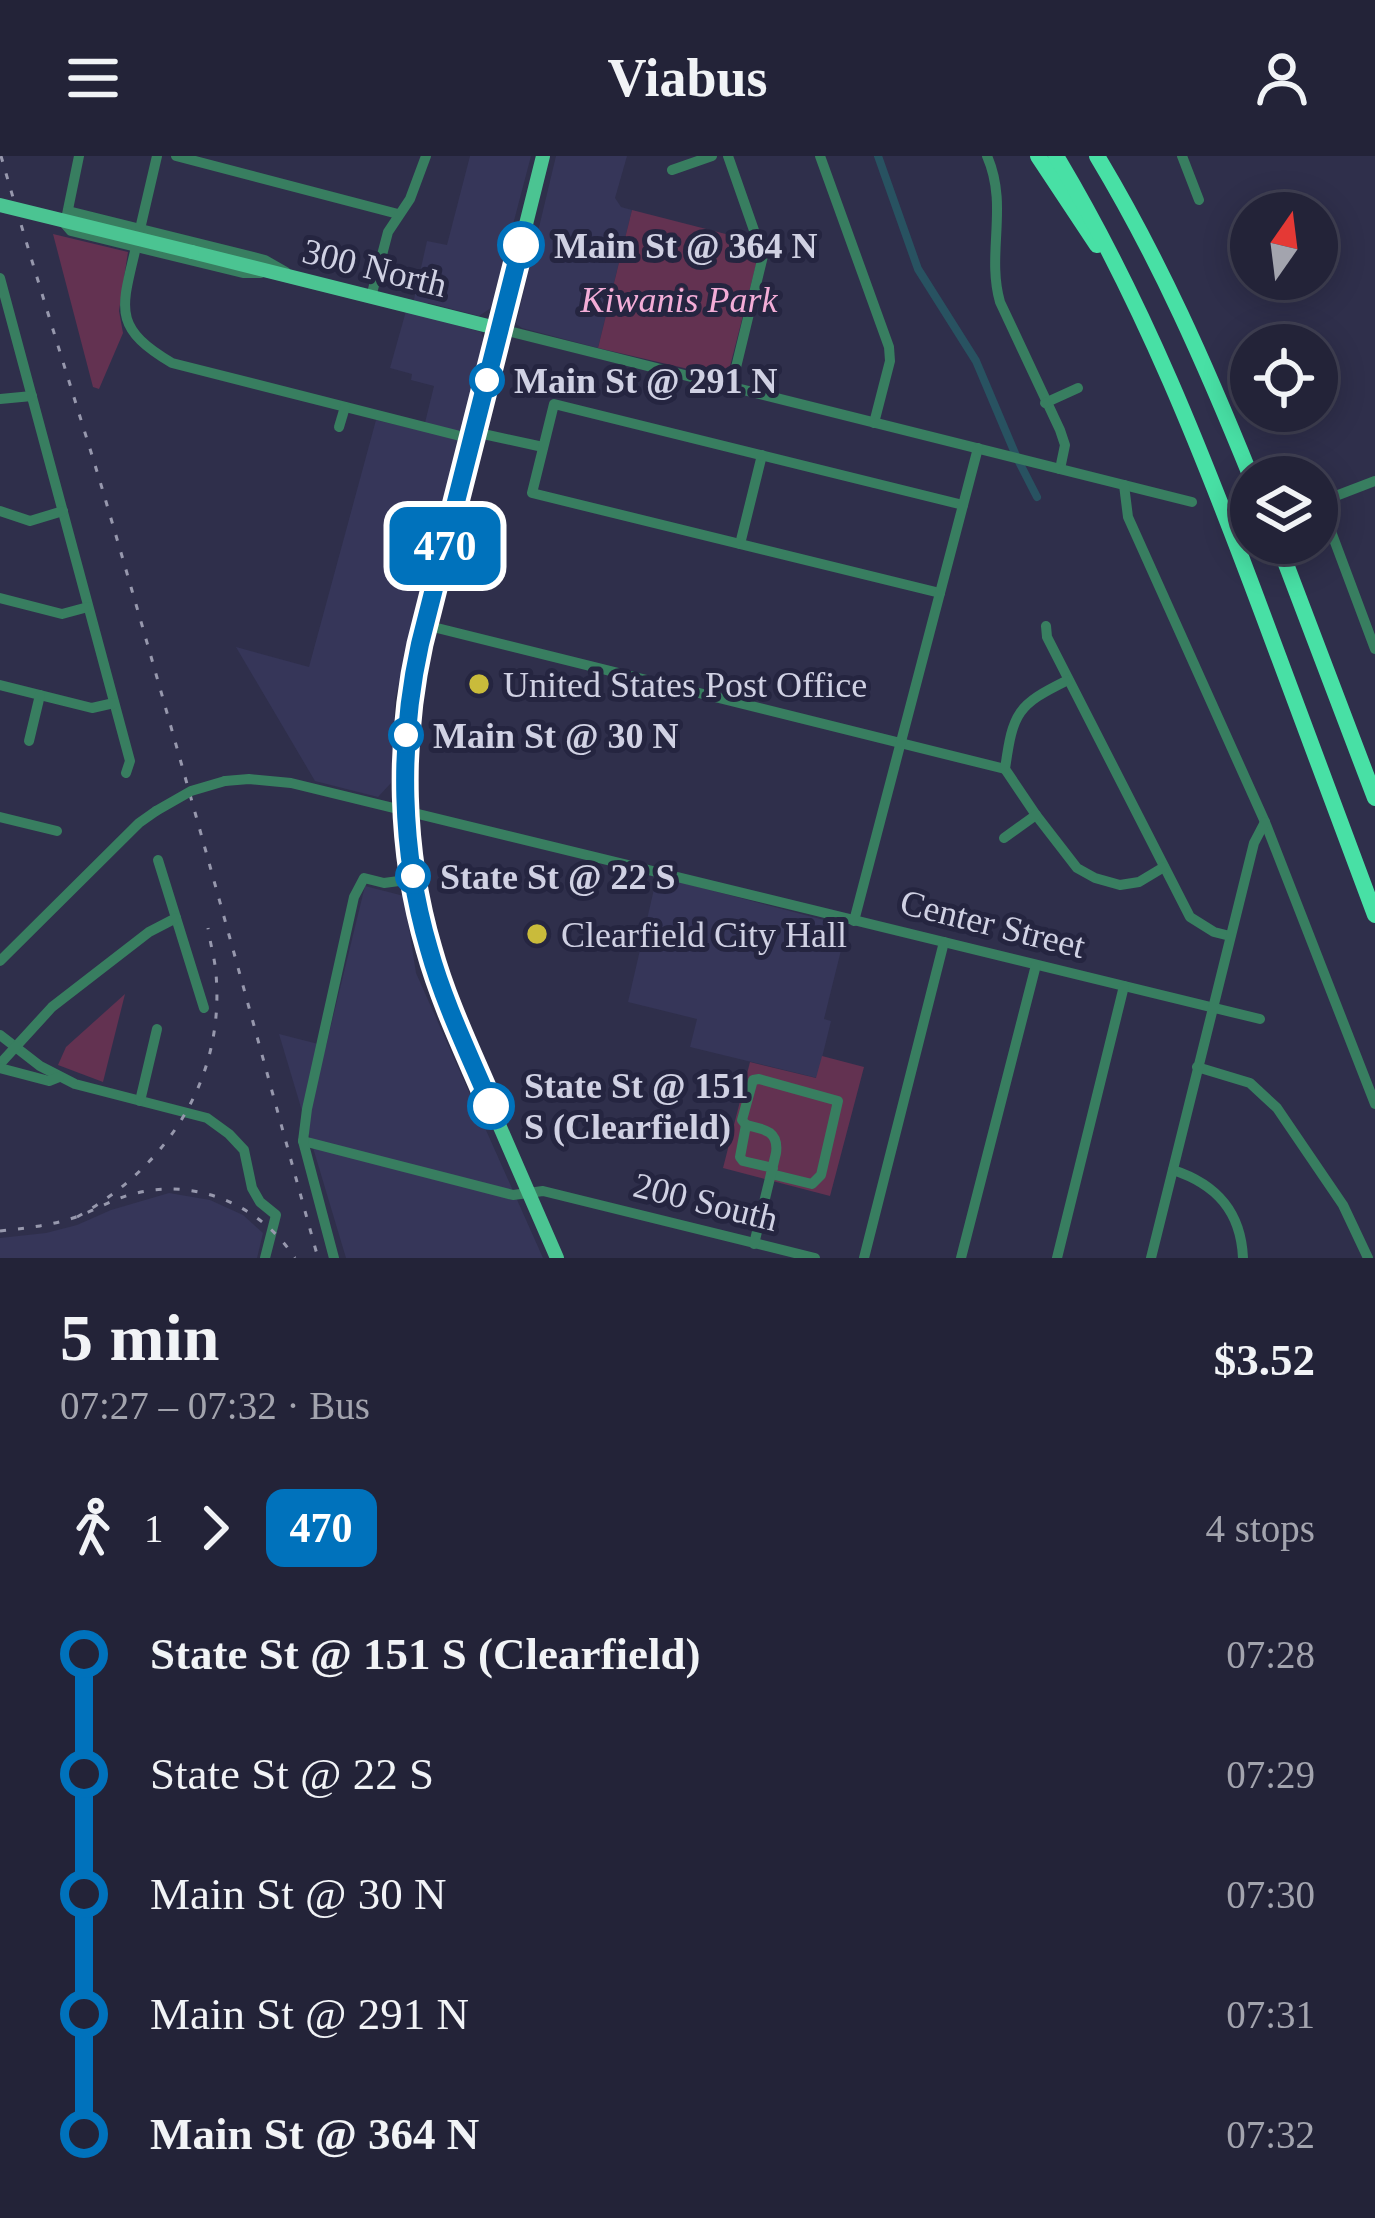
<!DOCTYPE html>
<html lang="en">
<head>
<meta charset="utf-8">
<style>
  :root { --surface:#232338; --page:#2b2b40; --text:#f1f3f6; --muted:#a3a4ae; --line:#404053 }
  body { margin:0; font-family:"Times New Roman",serif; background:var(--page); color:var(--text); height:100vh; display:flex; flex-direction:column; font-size:45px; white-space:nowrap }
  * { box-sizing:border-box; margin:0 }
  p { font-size:39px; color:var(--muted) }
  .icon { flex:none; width:66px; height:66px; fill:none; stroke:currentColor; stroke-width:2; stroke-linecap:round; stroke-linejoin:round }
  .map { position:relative; height:1102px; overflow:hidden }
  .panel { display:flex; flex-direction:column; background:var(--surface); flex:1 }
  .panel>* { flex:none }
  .badge { padding:0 24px; border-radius:18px; font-size:42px; line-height:78px }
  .needle { width:78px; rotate:14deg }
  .tools { position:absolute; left:1230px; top:36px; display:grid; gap:24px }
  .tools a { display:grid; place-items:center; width:108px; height:108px; border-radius:50%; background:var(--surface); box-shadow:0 6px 30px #0003,0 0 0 3px var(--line); font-size:60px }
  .map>.badge { position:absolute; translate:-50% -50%; box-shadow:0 0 0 6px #fff }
  .legs { display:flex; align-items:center; gap:18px; height:132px; padding:0 60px; font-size:39px }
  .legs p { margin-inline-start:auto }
  .headline { display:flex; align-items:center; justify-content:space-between; height:204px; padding:0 60px }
  h1 { font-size:66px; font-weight:700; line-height:90px }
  ul { padding:0 60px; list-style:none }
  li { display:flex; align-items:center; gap:42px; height:120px; font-size:45px }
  li i { display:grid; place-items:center; width:18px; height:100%; margin:0 15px; background:currentColor }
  li i::after { content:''; width:30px; height:30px; margin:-15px; border:9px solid; border-radius:50%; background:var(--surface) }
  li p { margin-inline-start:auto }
  li:first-child i { background:linear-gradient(#0000 50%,currentColor 0) }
  li:last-child i { background:linear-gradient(currentColor 50%,#0000 0) }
  header { display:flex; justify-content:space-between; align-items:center; height:156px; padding:0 60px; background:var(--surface); font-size:54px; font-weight:700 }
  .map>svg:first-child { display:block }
</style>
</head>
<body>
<header><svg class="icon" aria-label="menu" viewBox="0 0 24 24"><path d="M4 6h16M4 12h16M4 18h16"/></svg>Viabus<svg class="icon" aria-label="person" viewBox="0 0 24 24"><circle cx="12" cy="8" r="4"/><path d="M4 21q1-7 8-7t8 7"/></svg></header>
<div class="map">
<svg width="1375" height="1102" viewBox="0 0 1375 1102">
  <rect width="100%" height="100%" fill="#2f2f4b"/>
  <g fill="#363659">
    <path d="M470,0H531L491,152L479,160L429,147L413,148L427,85L447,89Z"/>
    <path d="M556,0H627L615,42L621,51L632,54L598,192L522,172L516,168Z"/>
    <path d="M406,155L481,176L484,184L395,543L391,627L378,641L315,625L236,491L309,511L376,264L423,275L434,230L411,224L412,218L390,212Z"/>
    <path d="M657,720L847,770L824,863L831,865L817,922L690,891L697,863L628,846Z"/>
    <path d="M365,730L404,740L416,817L543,1102H346L279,878L326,890Z"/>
    <path d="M169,1037L210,1044L243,1059L263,1077L257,1102H0V1082L46,1077L77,1069L111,1054Z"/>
  </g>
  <g fill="#633251">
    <path d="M632,54L753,85L756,109L727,222L598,192Z"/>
    <path d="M53,78L128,96L119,155L123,177L99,233L93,231Z"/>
    <path d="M125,838L103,926L58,909L66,891Z"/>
    <path d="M822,900L864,911L830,1040L723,1012L750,906L816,922Z"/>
  </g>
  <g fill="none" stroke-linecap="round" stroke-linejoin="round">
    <path stroke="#285261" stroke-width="8" d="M878,0L918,113L976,205L1017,302L1037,341"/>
    <g stroke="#387e60" stroke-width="10">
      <path d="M79,0L65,68L71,75L243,117H261"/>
      <path d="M176,0L398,58"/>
      <path d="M728,0L763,100L731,232"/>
      <path d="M820,0L889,191L890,205L874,267"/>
      <path d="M987,0C1009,50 986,97 1000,146L1060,274L1065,289L1060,313"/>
      <path d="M1182,0L1199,44"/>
      <path d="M672,14L712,0"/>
      <path d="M68,55L265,104L286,116"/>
      <path d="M140,73L157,0"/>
      <path d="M136,91C122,152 111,171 172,207L472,283"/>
      <path d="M0,122L130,605L126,617"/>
      <path d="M371,141L388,76L410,43L426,0"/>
      <path d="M500,173L1192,346"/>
      <path d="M0,243L32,240"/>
      <path d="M1045,247L1078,232"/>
      <path d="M339,271L345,251"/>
      <path d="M474,276L543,291"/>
      <path d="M1375,325L1320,346L1375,493"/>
      <path d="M1124,329L1128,361L1265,666L1375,948"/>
      <path d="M0,355L30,365L63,355"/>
      <path d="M740,388L762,299"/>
      <path d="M940,437L532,337L554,248L963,349"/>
      <path d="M0,442L62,458L88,451"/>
      <path d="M425,469L1005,613"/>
      <path d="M1046,470L1047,481L1190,761L1214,776L1230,780"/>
      <path d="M1068,524C1017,549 1013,556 1005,613L1036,659L1077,712L1095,722L1120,729L1139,726L1164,711"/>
      <path d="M0,529L92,552L114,547"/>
      <path d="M29,585L40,539"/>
      <path d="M225,625L249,623L291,627L1260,863"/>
      <path d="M0,661L57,675"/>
      <path d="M1004,682L1036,659"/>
      <path d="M158,704L204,852"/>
      <path d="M854,765L978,292"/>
      <path d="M0,805L139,667L156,655"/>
      <path d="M0,879L40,910L75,928L207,962L229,978L244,994L252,1032L260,1046L276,1059L265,1102"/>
      <path d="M0,908L52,851L149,776L176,762"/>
      <path d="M1197,911L1250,927L1277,952L1343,1049L1368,1102"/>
      <path d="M0,912L49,925L59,921"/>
      <path d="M140,945L157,873"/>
      <path d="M746,969L742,964L753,924L759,923L838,945L821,1019L812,1028L771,1018"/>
      <path d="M303,985L513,1039L543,1035L815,1102"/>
      <path d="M1173,1014C1216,1028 1241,1055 1243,1102"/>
      <path d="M754,1088L776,997C779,975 764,973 746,969L740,1001L743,1005L773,1012"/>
      <path d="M334,1102L303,985L307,953L354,741L364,722L384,727L414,723"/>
      <path d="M864,1102L944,786"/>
      <path d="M961,1102L1036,809"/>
      <path d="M1057,1102L1124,830"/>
      <path d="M1151,1102L1254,687L1265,666"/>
    </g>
    <g stroke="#4bc492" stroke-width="14">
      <path d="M543,0L415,514C398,604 403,699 427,787C440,835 461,880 480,925C506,984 531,1043 557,1102"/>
      <path d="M192,96L500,173"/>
    </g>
    <g stroke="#48e0a5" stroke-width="16">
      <path d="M1038,0L1097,89"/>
      <path d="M1056,0C1143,145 1204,301 1263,459C1300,559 1338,659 1375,759"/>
      <path d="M1097,0C1159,103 1206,210 1251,321"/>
      <path d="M1278,387L1375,642"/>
    </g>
    <g stroke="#9798ad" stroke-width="3" stroke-dasharray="6 12" stroke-linecap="butt">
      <path d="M1,0C32,108 66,215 99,322C176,581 246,842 318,1102"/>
      <path d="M77,1061C167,1011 225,923 216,818C215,803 210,787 208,772"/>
      <path d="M0,1075C25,1072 49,1070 73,1062C94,1055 112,1043 133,1038C196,1021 260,1049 295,1102"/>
    </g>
    <path stroke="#387e60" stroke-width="10" d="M156,655L191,635L225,625"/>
    <path stroke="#4bc492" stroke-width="14" d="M0,49L192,96"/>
  </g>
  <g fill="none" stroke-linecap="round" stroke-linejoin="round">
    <g stroke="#fff" stroke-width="27">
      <path id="line-1" d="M491,950C469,898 444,847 429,793C400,695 398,588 420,488L521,89"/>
    </g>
    <use href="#line-1" stroke="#0072bc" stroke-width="18"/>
  </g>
  <g fill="#fff" stroke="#0072bc" stroke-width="6">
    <circle cx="521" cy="89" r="21"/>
    <circle cx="487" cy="224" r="15"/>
    <circle cx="406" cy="579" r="15"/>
    <circle cx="413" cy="720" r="15"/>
    <circle cx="491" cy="950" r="21"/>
  </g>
  <g fill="#c9bb3b" stroke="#252540" stroke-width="4.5">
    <circle cx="479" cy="528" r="12"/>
    <circle cx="537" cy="778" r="12"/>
  </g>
  <g text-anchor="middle" stroke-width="10" stroke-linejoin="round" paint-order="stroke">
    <g font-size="36" font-weight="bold" fill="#d0d1e3" stroke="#252540" text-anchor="start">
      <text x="554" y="102">Main St @ 364 N</text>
      <text x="514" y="237">Main St @ 291 N</text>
      <text x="433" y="592">Main St @ 30 N</text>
      <text x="440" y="733">State St @ 22 S</text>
      <text x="524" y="942">State St @ 151<tspan x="524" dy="41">S (Clearfield)</tspan></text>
    </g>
    <g font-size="36" fill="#d0d1e3" stroke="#252540">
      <text transform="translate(375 111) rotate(14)" y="13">300 North</text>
      <text transform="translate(993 767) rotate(14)" y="13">Center Street</text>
      <text transform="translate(706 1045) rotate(14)" y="13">200 South</text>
    </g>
    <g font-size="36" font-style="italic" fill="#f3add7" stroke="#252540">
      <text x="679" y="156">Kiwanis Park</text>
    </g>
    <g font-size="36" fill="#d0d1e3" stroke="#252540" text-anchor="start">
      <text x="503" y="541">United States Post Office</text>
      <text x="561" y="791">Clearfield City Hall</text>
    </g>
  </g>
</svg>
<div class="tools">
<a><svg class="needle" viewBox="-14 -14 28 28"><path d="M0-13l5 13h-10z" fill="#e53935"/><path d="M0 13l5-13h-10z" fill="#a3a4ae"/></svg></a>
<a><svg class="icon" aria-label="locate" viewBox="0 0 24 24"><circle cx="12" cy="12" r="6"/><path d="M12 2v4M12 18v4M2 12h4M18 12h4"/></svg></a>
<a><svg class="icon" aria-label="layers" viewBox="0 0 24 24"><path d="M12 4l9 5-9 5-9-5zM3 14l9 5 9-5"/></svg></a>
</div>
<b class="badge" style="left:445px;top:390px;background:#0072bc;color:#fff">470</b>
</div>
<section class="panel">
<div class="headline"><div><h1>5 min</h1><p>07:27 – 07:32 · Bus</p></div><b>$3.52</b></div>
<div class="legs"><svg class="icon" aria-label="walk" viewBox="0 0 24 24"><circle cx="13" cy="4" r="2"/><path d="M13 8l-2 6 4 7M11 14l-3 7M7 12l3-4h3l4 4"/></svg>1<svg class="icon" aria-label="forward" viewBox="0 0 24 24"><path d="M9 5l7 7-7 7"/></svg><b class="badge" style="background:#0072bc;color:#fff">470</b><p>4 stops</p></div>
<ul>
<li><i style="color:#0072bc"></i><b>State St @ 151 S (Clearfield)</b><p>07:28</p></li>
<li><i style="color:#0072bc"></i><span>State St @ 22 S</span><p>07:29</p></li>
<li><i style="color:#0072bc"></i><span>Main St @ 30 N</span><p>07:30</p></li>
<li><i style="color:#0072bc"></i><span>Main St @ 291 N</span><p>07:31</p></li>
<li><i style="color:#0072bc"></i><b>Main St @ 364 N</b><p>07:32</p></li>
</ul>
</section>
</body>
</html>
